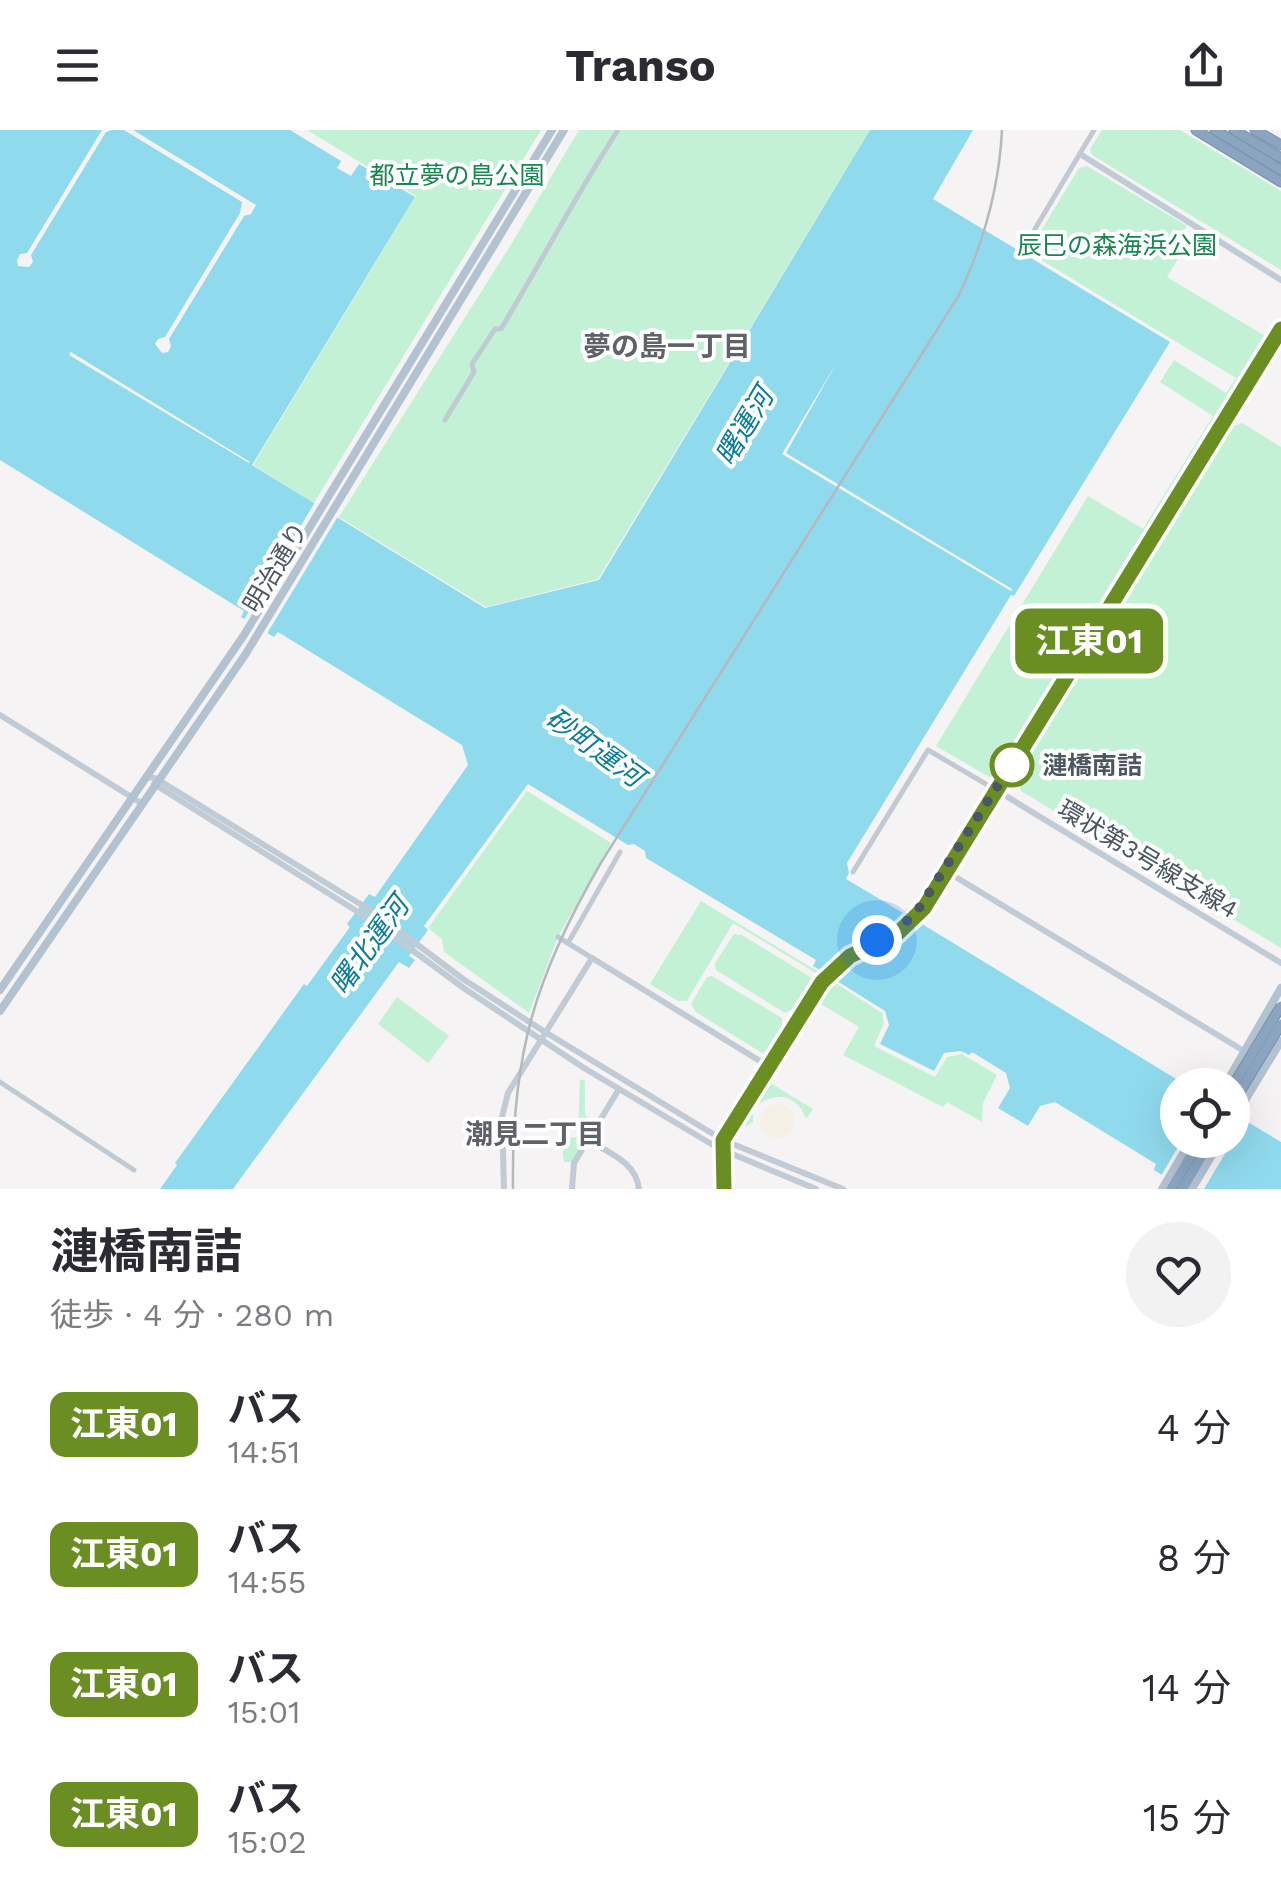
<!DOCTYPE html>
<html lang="ja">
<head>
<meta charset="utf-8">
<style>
  :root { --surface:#fff; --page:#f2f2f3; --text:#2b2b33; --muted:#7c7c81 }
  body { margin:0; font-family:"Work Sans","Noto Sans JP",sans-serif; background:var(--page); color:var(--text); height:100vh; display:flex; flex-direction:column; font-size:38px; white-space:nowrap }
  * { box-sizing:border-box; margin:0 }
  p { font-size:32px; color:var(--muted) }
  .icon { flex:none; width:55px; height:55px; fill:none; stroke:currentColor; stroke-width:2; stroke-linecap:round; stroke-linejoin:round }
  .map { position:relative; height:1059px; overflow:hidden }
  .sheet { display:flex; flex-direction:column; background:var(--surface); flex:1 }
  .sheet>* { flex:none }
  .badge { padding:0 20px; border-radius:15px; font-size:35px; line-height:65px }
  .controls { position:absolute; left:1160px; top:938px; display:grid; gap:20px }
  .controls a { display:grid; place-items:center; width:90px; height:90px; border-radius:50%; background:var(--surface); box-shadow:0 10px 40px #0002; font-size:50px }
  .you { position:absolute; width:50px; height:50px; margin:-25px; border:8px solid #fff; border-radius:50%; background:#1a73e8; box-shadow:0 0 0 15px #1a73e833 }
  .map>.badge { position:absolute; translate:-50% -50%; box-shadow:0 0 0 5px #fff }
  .round { display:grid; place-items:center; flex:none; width:105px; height:105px; border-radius:52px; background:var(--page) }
  .headline { display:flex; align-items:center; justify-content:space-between; height:170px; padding:0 50px }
  h1 { font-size:48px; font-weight:700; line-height:75px }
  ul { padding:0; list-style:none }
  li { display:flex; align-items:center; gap:30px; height:130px; padding:0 50px }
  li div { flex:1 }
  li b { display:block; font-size:38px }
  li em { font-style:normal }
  li .badge { min-width:110px; font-weight:700; text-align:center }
  header { display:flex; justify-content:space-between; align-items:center; height:130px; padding:0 50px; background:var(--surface); font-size:45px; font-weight:700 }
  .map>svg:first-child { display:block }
</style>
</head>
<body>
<header><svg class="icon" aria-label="menu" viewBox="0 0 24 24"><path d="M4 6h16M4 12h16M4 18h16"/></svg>Transo<svg class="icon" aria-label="share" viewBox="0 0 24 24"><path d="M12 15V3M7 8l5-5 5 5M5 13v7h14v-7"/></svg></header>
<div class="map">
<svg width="1281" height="1059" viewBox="0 0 1281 1059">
  <rect width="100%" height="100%" fill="#f5f3f3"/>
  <g fill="#c3f1d5">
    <path d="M307,0H541L314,373L253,335L416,66Z"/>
    <path d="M579,0H870L598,449L486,477L339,387L512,113Z"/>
    <path d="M1102,0H1180L1281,61V140L1092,25L1090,19Z"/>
    <path d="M1087,36L1187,96L1181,106L1189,111L1167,147L1265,206L996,645L989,647L936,616L1088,366L1143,399L1213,286L1160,252L1174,230L1226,263L1236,248L1028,122L1079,38Z"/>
    <path d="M1242,293L1281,317V818L1021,661L1017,647L1234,296Z"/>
    <path d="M527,661L611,713L558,807L529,883L444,822L442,809L428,798Z"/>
    <path d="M701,771L817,841L816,843L733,793L687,871H678L650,854Z"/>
    <path d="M734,804L742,805L812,848L793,879L785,883L716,840L715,833Z"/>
    <path d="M712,846L782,888V897L768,921L762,923L696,882L691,874L707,847Z"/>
    <path d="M831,850L882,883L884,893L874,916L935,947L947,927L962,924L997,945L983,973L982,992L947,972L943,977L843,925L859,897L816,871Z"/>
    <path d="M397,867L449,906L428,933L378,894Z"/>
    <path d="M580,949L585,951V985L596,992L573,1032H564L561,1008L578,1007Z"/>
    <path d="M767,951L813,979L806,989C797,961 770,962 753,979V992L737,1001Z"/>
  </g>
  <circle fill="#f5f0e5" cx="777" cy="991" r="17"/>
  <path fill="#90daee" d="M0,0H290L341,31L337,38L351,46L359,34L415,67L252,335L485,478L599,450L870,0H973L933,69L1170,212L1014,466L1011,465L847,733L849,743L846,749L903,783L907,778L925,788L922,794L1186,955H1178V1010H1232L1233,975L1247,984L1246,991L1281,1012V1059H1185L1154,1040L1156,1034L1055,972L1040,976L1028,996L998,978L1010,958L1006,943L972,922L969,925L961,921L944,923L934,941L880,914L889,895L885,881L813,836L816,830L646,728L645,721L634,714L628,715L528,654L424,796L428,800L409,826L415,830L409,838L399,832L233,1059H160L177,1035L175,1033L304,854L307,856L350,797L347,794L369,764L375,767L468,635L462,615L278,502L274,507L241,487L244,481L0,330Z"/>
  <g fill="#f5f3f3">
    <path d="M102,0H112L106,2L31,125L33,132L29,137L18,136L17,130L20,124L27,123Z"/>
    <path d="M124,0H133L256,75L251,84L244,86L169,209L171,216L168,222L162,223L155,214L158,209L165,207L240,83L242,72Z"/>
    <path d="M71,222L250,332L249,333L69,225Z"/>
    <path d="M837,232L786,323L1012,459L1011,461L782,324Z"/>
    <path d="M317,369L340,383L265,507L242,493Z"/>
    <path d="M911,779L924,788L896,811L855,830L831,849L818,841L839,822L889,798Z"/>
    <path d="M1233,976L1248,985L1204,1059H1181L1161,1046L1182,1010H1232Z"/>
  </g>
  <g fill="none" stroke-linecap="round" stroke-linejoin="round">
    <g stroke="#7690ad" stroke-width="11">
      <g id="highway">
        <path d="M1196,0L1281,52"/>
        <path d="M1215,0L1281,40"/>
        <path d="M1234,0L1281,28"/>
        <path d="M1255,0L1281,15"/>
        <path d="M1171,1059L1200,1010"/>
        <path d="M1182,1059L1211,1010"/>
      </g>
    </g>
    <g stroke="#c1cad2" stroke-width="5">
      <path d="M1029,109L1094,0"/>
      <path d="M445,290L474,242L472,234L495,199H501C541,132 576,65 618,0"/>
      <path d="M853,742L928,620L996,660"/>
      <path d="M558,807L592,828"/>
      <path d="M568,813L620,722"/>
      <path d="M0,952L134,1040"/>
    </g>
    <g stroke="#c1cbd6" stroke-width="6">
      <path d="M1080,24L1281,150"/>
      <path d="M0,585L141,673"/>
      <path d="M146,646L157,649L378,785L463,849L545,902L723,1010L843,1059"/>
      <path d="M154,654L374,792L465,859L584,938L718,1018L816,1059"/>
      <path d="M996,660L1281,833"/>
      <path d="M944,740L1244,921"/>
      <path d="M828,844L853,824"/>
      <path d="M790,901L818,851L835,831L854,819L894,801L920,777L1003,650L1281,199"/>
      <path d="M588,1010C609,1023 636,1032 639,1059"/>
      <path d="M504,1059L502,987L508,963L592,828L768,936"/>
      <path d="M572,1059L574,1033L619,959"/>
      <path d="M718,1059V1018L791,900"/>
      <path d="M724,1059L725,1021"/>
    </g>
    <g stroke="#b3c2d1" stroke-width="8">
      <path d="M0,860L244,505L552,0"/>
      <path d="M0,881L245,525L564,0"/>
      <path d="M1225,955L1281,858"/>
      <path d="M1232,992L1281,911"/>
      <path d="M1162,1059L1191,1010"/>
      <path d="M1192,1059L1221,1010"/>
    </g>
    <use href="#highway" stroke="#8ba5c1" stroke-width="9"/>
    <path stroke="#b5b8bd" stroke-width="2.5" d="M513,1059C511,925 535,846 602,731L959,165C984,112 999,59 1002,0"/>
    <g stroke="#7690ad" stroke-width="11" stroke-linecap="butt">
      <g id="highway-bridge">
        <path d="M1232,957L1281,876"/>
        <path d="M1232,975L1281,894"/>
      </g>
    </g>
    <use href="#highway-bridge" stroke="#8ba5c1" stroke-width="9"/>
  </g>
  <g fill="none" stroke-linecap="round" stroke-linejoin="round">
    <g stroke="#fff" stroke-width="22">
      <path id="line" d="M724,1059L723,1010L822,852L850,826L897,804L924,778L1281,199"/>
    </g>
    <use href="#line" stroke="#6b8e23" stroke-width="15"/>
    <path stroke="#4a5661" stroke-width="10" stroke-dasharray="0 18" d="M877,810L904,794L920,777L1020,621L1012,635"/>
  </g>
  <circle fill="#fff" stroke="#6b8e23" stroke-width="5" cx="1012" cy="635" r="20"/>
  <g text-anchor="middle" stroke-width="8" stroke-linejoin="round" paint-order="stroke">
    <g font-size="25" fill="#17864f" stroke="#fff">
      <text x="457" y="54">都立夢の島公園</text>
      <text x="1117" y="124">辰巳の森海浜公園</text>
    </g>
    <g font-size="25" fill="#4a5661" stroke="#fff">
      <text transform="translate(275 437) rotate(-59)" y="9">明治通り</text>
      <text transform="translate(1148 729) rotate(31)" y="9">環状第3号線支線4</text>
    </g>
    <g font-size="25" font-weight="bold" fill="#4a5661" stroke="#fff" text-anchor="start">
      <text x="1042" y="644">漣橋南詰</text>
    </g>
    <g font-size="28" font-weight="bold" fill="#5f6368" stroke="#fff">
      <text x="667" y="226">夢の島一丁目</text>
      <text x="535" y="1014">潮見二丁目</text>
    </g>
    <g font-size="28" font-style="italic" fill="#0c7c9b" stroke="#fff">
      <text transform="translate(744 296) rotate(-59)" y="10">曙運河</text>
      <text transform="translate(595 617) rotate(36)" y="10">砂町運河</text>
      <text transform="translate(369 815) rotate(-54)" y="10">曙北運河</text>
    </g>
  </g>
</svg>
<div class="controls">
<a><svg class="icon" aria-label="locate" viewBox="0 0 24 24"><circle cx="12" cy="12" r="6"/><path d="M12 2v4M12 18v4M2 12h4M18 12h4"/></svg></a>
</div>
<div class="you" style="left:877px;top:810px"></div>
<b class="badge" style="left:1089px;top:511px;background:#6b8e23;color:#fff">江東01</b>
</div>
<section class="sheet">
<div class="headline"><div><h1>漣橋南詰</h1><p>徒歩 · 4 分 · 280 m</p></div><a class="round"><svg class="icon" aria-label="heart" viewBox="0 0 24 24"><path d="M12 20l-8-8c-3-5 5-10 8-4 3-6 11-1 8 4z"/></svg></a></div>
<ul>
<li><span class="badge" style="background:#6b8e23;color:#fff">江東01</span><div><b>バス</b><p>14:51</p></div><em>4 分</em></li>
<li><span class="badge" style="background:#6b8e23;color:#fff">江東01</span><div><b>バス</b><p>14:55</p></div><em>8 分</em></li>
<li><span class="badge" style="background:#6b8e23;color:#fff">江東01</span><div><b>バス</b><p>15:01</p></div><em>14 分</em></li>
<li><span class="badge" style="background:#6b8e23;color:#fff">江東01</span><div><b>バス</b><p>15:02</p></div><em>15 分</em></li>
</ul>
</section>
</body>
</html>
